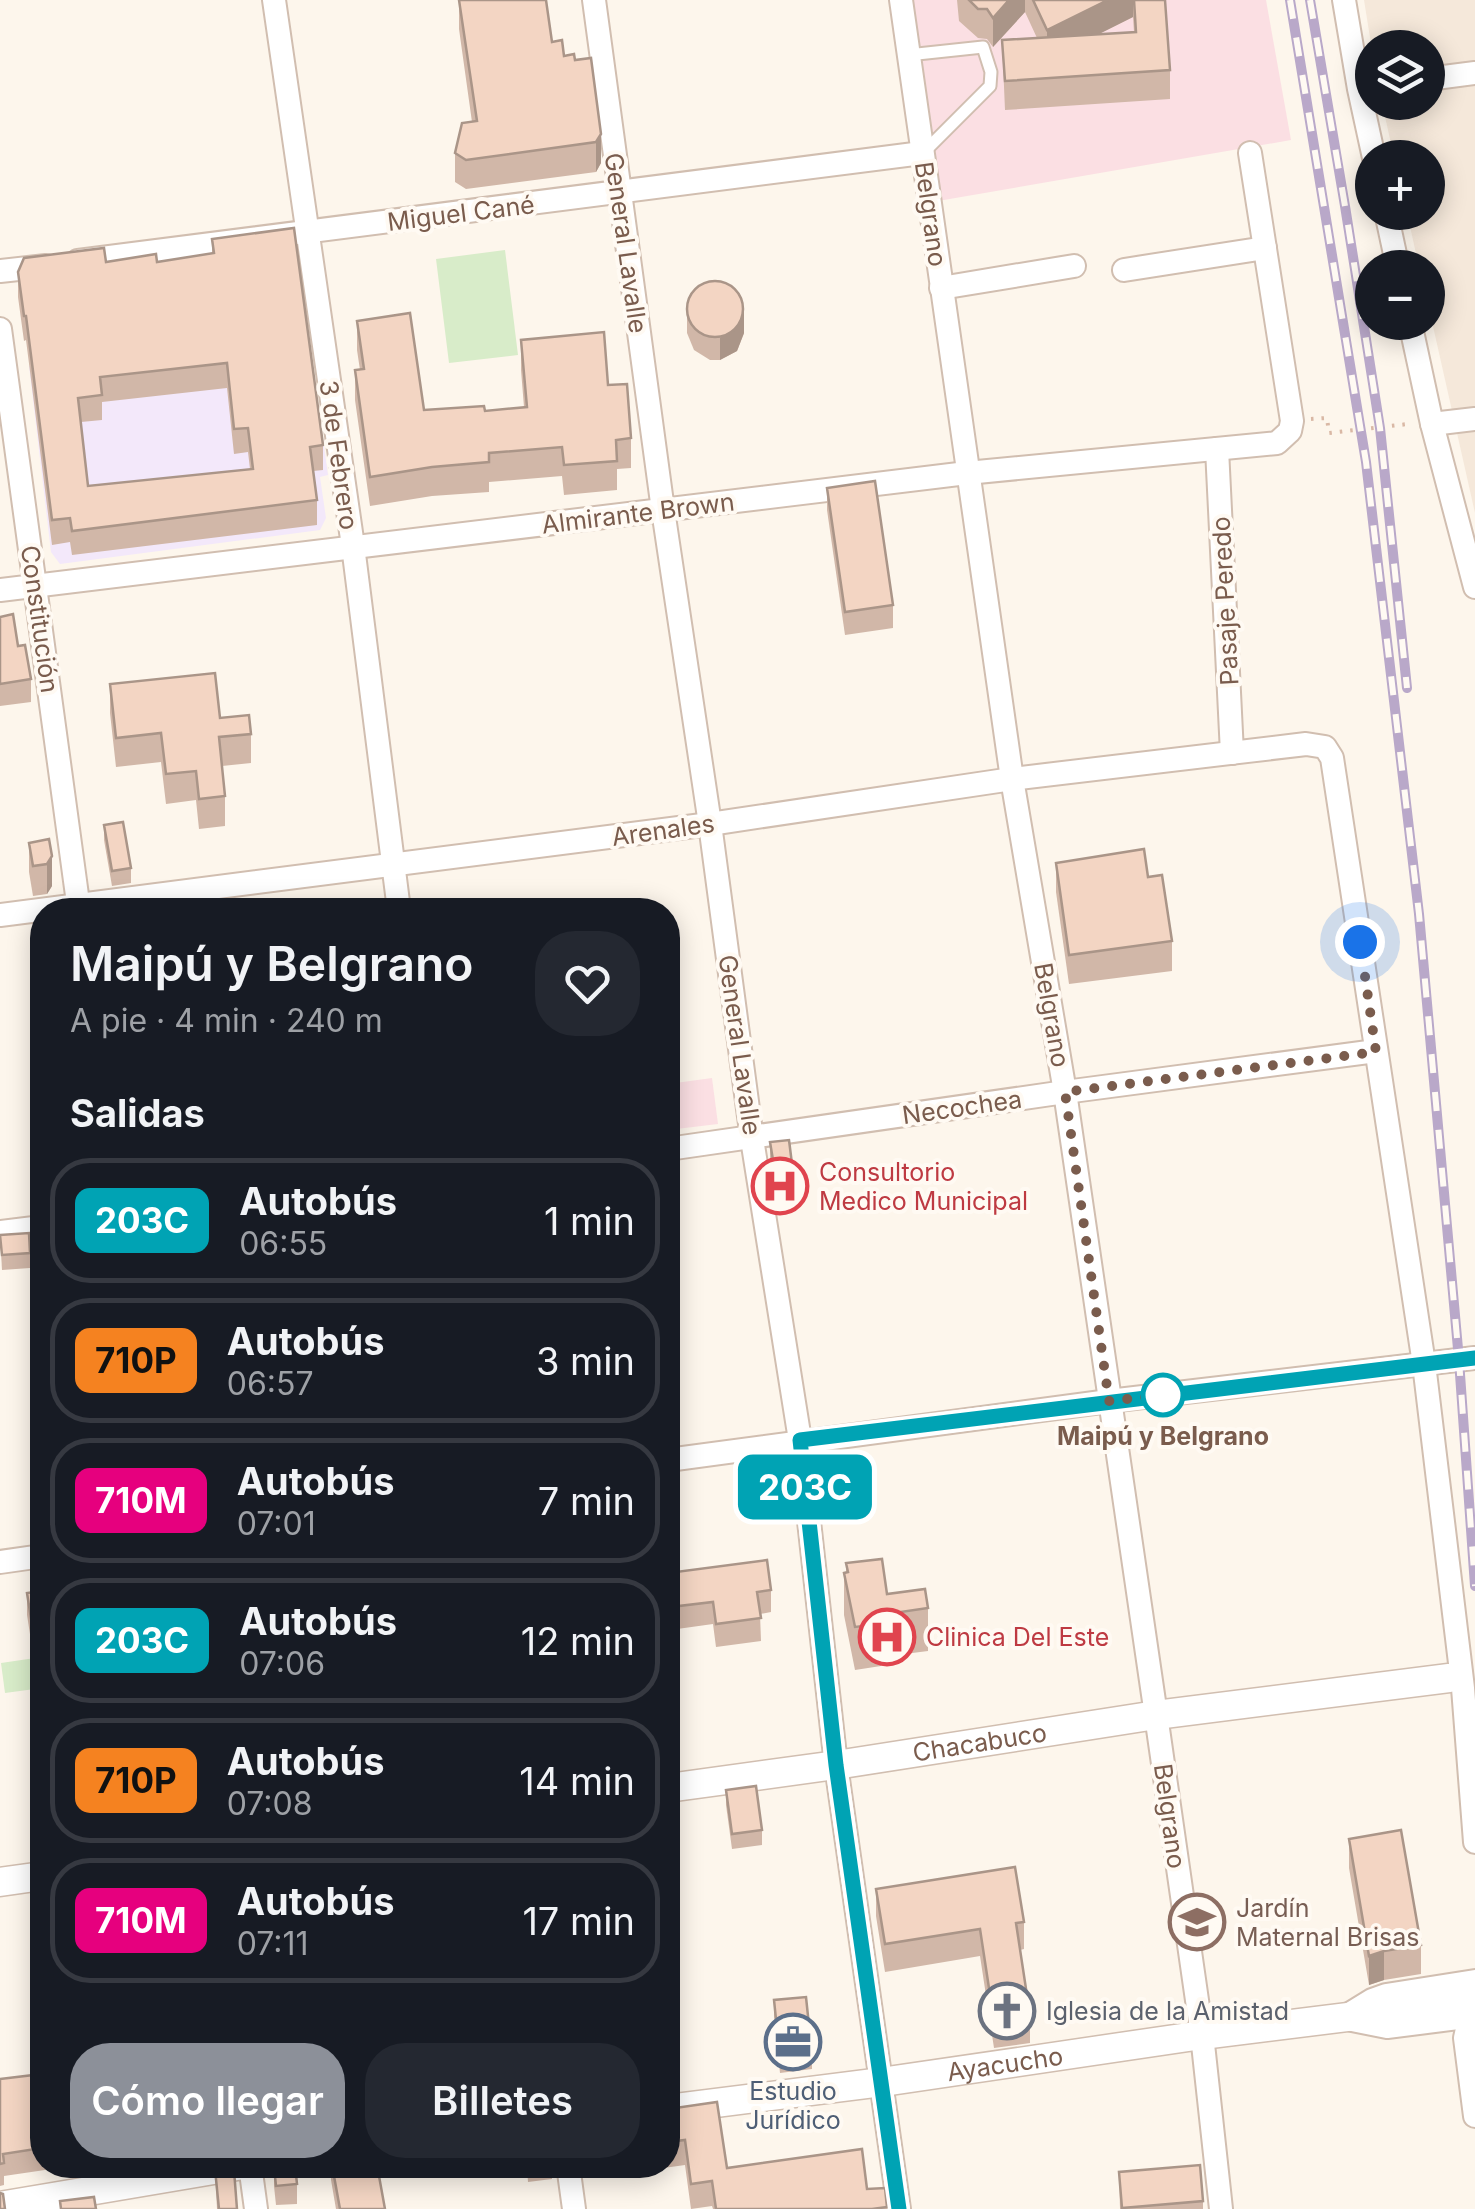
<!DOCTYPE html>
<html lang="es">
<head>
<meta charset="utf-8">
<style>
  :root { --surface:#171b24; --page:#242831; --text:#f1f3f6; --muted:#9ea1a6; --line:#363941; --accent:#8c9099 }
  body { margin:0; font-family:Inter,sans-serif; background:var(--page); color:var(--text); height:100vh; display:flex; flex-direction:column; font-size:38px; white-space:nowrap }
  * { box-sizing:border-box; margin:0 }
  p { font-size:32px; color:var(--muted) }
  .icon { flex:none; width:55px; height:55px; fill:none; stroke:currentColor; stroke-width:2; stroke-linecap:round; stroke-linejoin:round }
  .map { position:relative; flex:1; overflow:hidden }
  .sheet { position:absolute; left:30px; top:898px; width:650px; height:1280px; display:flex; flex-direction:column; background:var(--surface); border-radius:40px; box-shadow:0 5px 25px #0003 }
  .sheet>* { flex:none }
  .badge { padding:0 20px; border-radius:15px; font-size:35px; line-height:65px }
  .buttons { position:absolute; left:1355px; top:30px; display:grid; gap:20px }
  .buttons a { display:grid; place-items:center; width:90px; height:90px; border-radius:50%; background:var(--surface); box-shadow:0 5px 25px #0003; font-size:50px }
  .you { position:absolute; width:50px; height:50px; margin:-25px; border:8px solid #fff; border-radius:50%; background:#1a73e8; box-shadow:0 0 0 15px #1a73e833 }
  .map>.badge { position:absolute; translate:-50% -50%; box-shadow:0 0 0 5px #fff }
  h2 { padding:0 40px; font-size:38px; line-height:90px }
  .round { display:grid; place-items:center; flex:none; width:105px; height:105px; border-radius:40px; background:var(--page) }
  .headline { display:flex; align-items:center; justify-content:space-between; height:170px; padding:0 40px }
  h1 { font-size:48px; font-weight:600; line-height:75px }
  .cta { display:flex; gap:20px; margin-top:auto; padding:20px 40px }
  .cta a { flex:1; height:115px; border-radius:40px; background:var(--accent); color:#fff; font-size:40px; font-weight:600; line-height:115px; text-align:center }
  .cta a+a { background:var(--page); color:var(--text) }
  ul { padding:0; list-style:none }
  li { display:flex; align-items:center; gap:30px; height:125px; margin:0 20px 15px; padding:0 20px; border:5px solid var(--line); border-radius:40px }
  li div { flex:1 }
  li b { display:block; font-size:38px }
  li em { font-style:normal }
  li .badge { min-width:110px; font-weight:700; text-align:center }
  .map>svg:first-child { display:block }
</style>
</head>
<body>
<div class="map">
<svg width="1475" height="2209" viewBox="0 0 1475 2209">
  <rect width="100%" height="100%" fill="#fdf6ec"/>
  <path fill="#f5e8da" d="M1364,0H1475V513L1428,304V268L1419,267L1407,213L1428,212V158L1394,157L1382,103L1428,102V48H1372V50Z"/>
  <path fill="#f3e8fa" d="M308,331L328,475L320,477L326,518L320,530L60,564L51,552L29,366Z"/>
  <g fill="#fbdfe3">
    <path d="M909,0H1266L1291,140L938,201Z"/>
    <path d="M712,1078L718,1124L668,1130V1084Z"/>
  </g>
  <g fill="#d8ecc9">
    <path d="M505,250L518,355L449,363L436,259Z"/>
    <path d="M42,1657V1688L5,1693L1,1663Z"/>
  </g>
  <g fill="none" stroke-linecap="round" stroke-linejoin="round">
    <g stroke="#d1beb0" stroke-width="15">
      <path id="service" d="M908,55L983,47L991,72L990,86L923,153"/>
    </g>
    <g stroke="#d1beb0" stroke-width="26">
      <g id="minor">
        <path d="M274,0L353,546L399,910"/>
        <path d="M594,0L663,510L710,824L752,1139L800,1440L836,1765L899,2209"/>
        <path d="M901,0L1012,779L1065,1092L1156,1715L1202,2035L1221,2209"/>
        <path d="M1344,0L1359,89L1374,158"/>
        <path d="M1428,79L1475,73"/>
        <path d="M1386,212L1398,268"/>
        <path d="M78,261L922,153"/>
        <path d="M1124,270L1265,248"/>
        <path d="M0,271L46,266"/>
        <path d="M941,288L1074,266"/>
        <path d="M1410,322L1432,424L1475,587"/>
        <path d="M0,329L79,910"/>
        <path d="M1432,424L1475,419"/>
        <path d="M1217,449L1232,753"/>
        <path d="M0,590L967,473L1277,443L1290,431L1292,421L1250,153"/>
        <path d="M0,915L710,824L1012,779L1306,744L1325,747L1332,758L1424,1364L1463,1688L1475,1842"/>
        <path d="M668,1149L1065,1092L1376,1051"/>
        <path d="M0,1232L42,1227"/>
        <path d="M668,1460L1109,1401L1475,1358"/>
        <path d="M0,1562L42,1556"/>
        <path d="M1346,2016L1372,2000L1386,1995L1475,1981"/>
        <path d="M1475,2018L1467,2029L1465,2038L1475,2116"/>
        <path d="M1352,2020L1387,2027L1475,2016"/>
        <path d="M250,2165L256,2209"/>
        <path d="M568,2165L574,2209"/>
      </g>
    </g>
    <g stroke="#d1beb0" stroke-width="31">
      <g id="tertiary">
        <path id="s1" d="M668,1788L836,1765L1156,1715L1449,1678"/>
        <path d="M0,1882L42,1876"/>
        <path id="s2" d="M668,2109L882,2082L1202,2035L1469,2002"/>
        <path d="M0,2206L243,2165"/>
      </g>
    </g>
    <path stroke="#d9b8a5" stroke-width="4" stroke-dasharray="2.5 8" stroke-linecap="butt" d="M1311,419L1327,418L1329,433L1408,424"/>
    <use href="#service" stroke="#fff" stroke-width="11"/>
    <use href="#minor" stroke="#fff" stroke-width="22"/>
    <use href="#tertiary" stroke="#fff" stroke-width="28"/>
    <g stroke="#b9a8c9" stroke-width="10">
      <g id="rail">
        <path d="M1290,0L1366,462L1419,914L1459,1360L1475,1586"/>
        <path d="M1310,0L1345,206L1380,428L1407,688"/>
      </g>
    </g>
    <use href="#rail" stroke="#fffaf3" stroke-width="6" stroke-dasharray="19" stroke-linecap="butt"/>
  </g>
  <g fill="#d1b7a8" fill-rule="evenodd">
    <path d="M459,0L552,42L564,56L575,60L591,58L601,163L596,172L466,189L455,182V153L472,122L459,29Z"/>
    <path d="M957,0H1150L1170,70V99L1005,110L1002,40L1037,38L1025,12L993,47L987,39L978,38L959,21ZM1133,17L1134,32L1099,34Z"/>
    <path d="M212,239L323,445V470L313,471L317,500V525L72,555L70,542L52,545L26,340L24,341L18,297V272L106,262H157L212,254ZM227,388L234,454L248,452L250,469L88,486L81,422L102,420V402Z"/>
    <path d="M687,311L744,333L737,351L720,360H710L694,350L687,333Z"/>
    <path d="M357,321L424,410L485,411L524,407L521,370V340L608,385L631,438V468L617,469V490L564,495L562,476L489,482V492L432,496L370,506L355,400V370H360L357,350Z"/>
    <path d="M827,488L893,605V628L845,635L827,510Z"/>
    <path d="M0,617L18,646L31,679V702L0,706Z"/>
    <path d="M110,684L220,718L251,734V763L222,766L225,796V826L199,829L196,800L166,804L161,762L116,767L110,713Z"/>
    <path d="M104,825L131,868V883L112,886L104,840Z"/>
    <path d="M49,839L52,886L47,894L33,896L29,872V843Z"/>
    <path d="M1056,863L1148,877L1172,941V971L1069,984L1056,892Z"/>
    <path d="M770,1142L795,1188V1203L778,1205L770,1157Z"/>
    <path d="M0,1235L30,1253V1268L2,1270Z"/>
    <path d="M846,1563L887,1594L928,1608V1651L881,1657V1666L855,1670L844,1615V1573L846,1572Z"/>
    <path d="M668,1573L771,1590V1612L760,1614L761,1641L716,1647L713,1624L670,1630L668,1607Z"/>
    <path d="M42,1591V1651L33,1653L27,1615V1593Z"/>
    <path d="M726,1790L762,1830V1845L732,1849L726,1805Z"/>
    <path d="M1349,1839L1421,1945V1974L1384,1980L1369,1985L1349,1868Z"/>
    <path d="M876,1889L1024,1922V1949L1020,1950L1030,2015V2043L994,2048L980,1956L885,1972L876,1916Z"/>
    <path d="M668,1996L674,2059V2081L668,2082Z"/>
    <path d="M774,2000L812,2054V2069L780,2073L774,2015Z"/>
    <path d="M42,2074V2165H79L4,2176V2185L0,2186V2079Z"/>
    <path d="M668,2109L727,2168L867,2189L885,2188L887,2209H713L712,2206L691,2209L685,2165L592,2178L590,2165H668Z"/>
    <path d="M331,2165H377L385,2209H336L331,2180Z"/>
    <path d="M502,2165H552V2179L528,2182L527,2168L503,2171Z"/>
    <path d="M274,2167L297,2184V2204L276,2205L274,2186Z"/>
    <path d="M215,2169L237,2209H217Z"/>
    <path d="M1119,2172L1203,2201V2209H1120Z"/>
  </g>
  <g fill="#aa9588">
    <path d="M1009,0H1025V12L993,47V18Z"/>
    <path d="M1108,0H1133V17L1047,60V30Z"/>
    <path d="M601,134V163L596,172V142Z"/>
    <path d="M744,311V333L737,351L720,360V338Z"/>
    <path d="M52,856V886L47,894V864Z"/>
    <path d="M1384,1951V1980L1369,1985V1956Z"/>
  </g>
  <g fill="#f3d5c3" stroke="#aa9588" stroke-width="2.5" fill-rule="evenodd">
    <path d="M459,0H546L552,42L562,40L564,56L574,54L575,60L591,58L601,134L596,142L466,160L455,153L462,123L477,121Z"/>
    <path d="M969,0H1009L993,18L987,9H978Z"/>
    <path d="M1033,0H1108L1047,30Z"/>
    <path d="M1134,0H1165L1170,70L1005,81L1002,40L1136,32Z"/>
    <path d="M294,228L323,445L310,447L317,500L72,531L70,518L52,520L26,316H24L18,272L24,258L104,248L106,262L156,254L157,262L214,253L212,239ZM227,363L234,429L248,428L253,469L88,486L78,398L102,395L100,377Z"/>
    <circle cx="715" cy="309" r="28"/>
    <path d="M410,313L424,410L484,406L485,411L527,407L521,340L604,332L608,385L627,384L631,438L616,440L617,461L564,465L562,447L489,453V462L432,467L370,477L355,370L364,369L357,321Z"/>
    <path d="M875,481L893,605L845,612L827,488Z"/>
    <path d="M13,614L18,646L25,645L31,679L0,684V617Z"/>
    <path d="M215,673L220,718L249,715L251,734L219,737L225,796L199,799L196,771L166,774L161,733L116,738L110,684Z"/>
    <path d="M123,822L131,868L112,871L104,825Z"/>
    <path d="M49,839L52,856L47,864L33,866L29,843Z"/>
    <path d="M1144,849L1148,877L1162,875L1172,941L1069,955L1056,863Z"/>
    <path d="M165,900L166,910H92V908Z"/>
    <path d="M789,1140L795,1188L778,1190L770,1142Z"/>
    <path d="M29,1233L30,1253L2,1255L0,1235Z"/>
    <path d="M882,1559L887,1594L925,1589L928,1608L880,1615L881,1624L855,1627L844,1573L848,1572L846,1563Z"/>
    <path d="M767,1560L771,1590L757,1592L761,1618L716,1624L713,1602L670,1607L668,1573Z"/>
    <path d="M42,1591V1629L33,1631L27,1593Z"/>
    <path d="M756,1786L762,1830L732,1834L726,1790Z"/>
    <path d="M1401,1830L1421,1945L1384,1951L1369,1956L1349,1839Z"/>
    <path d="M1015,1867L1024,1922L1016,1923L1030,2015L994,2021L980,1929L885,1944L876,1889Z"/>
    <path d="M668,1996L674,2059L668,2060Z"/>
    <path d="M806,1997L812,2054L780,2058L774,2000Z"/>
    <path d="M42,2074V2148L3,2154L4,2163L0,2164V2079Z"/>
    <path d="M717,2102L727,2168L862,2149L867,2189L885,2188L887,2207L872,2209H716L712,2181L691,2184L685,2140L668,2142V2109Z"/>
    <path d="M295,2165L297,2184L276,2186L274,2167Z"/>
    <path d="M332,2165H377L385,2209H340Z"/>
    <path d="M528,2165H552V2166L528,2169Z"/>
    <path d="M1200,2165L1203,2201L1122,2208L1119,2172Z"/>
    <path d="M228,2167L234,2170L237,2209H219L215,2169Z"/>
    <path d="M0,2193L3,2194L5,2209H0Z"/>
    <path d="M94,2197L96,2209H61L60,2201Z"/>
  </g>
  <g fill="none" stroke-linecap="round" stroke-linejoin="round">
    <g stroke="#fff" stroke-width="22">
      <path id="line" d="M899,2209L836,1765L800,1440L1475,1358"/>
    </g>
    <use href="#line" stroke="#00a3b4" stroke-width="15"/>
    <path stroke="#7a5c4d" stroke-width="10" stroke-dasharray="0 18" d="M1163,1395L1109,1401L1065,1092L1376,1052L1360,942"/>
  </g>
  <defs>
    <g id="hospital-ring" transform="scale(2.875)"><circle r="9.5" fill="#fffaf3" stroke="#e0444e" stroke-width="1.5"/><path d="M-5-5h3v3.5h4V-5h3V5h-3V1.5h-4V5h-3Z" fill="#e0444e"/></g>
    <g id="school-ring" transform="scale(2.875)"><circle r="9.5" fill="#fffaf3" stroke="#8d6e63" stroke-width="1.5"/><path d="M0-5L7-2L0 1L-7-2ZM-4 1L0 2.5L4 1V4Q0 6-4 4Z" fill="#8d6e63"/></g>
    <g id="church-ring" transform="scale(2.875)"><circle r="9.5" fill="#fffaf3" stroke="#6b7280" stroke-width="1.5"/><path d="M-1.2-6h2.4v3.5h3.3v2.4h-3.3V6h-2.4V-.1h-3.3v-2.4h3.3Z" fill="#6b7280"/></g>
    <g id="office-ring" transform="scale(2.875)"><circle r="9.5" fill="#fffaf3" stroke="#5c6f8a" stroke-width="1.5"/><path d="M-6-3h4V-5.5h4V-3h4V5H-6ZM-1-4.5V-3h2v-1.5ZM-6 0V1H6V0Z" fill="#5c6f8a"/></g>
  </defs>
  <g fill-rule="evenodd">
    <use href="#hospital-ring" x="780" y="1186"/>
    <use href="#hospital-ring" x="887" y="1637"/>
    <use href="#school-ring" x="1197" y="1922"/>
    <use href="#church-ring" x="1007" y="2011"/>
    <use href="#office-ring" x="793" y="2042"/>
  </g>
  <circle fill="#fff" stroke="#00a3b4" stroke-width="5" cx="1163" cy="1395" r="20"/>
  <g text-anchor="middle" stroke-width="8" stroke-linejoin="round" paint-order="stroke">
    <g font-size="25" fill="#7a5c4d" stroke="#fffaf3">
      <text transform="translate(461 213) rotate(-7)" y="9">Miguel Cané</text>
      <text transform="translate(931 214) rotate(82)" y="9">Belgrano</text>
      <text transform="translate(626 243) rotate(82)" y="9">General Lavalle</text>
      <text transform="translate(339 455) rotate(82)" y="9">3 de Febrero</text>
      <text transform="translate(638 513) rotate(-7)" y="9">Almirante Brown</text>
      <text transform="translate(1225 601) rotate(-93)" y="9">Pasaje Peredo</text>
      <text transform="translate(40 619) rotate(82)" y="9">Constitución</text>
      <text transform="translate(663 830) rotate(-8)" y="9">Arenales</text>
      <text transform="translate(1052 1015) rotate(80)" y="9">Belgrano</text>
      <text transform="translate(740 1045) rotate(82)" y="9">General Lavalle</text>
      <text transform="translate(962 1107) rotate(-8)" y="9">Necochea</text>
      <text dy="9" stroke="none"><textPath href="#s1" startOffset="315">Chacabuco</textPath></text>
      <text transform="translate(1170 1816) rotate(82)" y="9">Belgrano</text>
      <text dy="9" stroke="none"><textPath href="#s2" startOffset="340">Ayacucho</textPath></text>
    </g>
    <g font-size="25" fill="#be3a42" stroke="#fffaf3" text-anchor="start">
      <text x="819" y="1181">Consultorio<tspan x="819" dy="29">Medico Municipal</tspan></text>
      <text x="926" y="1646">Clinica Del Este</text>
    </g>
    <g font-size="25" font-weight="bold" fill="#7a5c4d" stroke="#fffaf3">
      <text x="1163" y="1445">Maipú y Belgrano</text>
    </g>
    <g font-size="25" fill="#785e54" stroke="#fffaf3" text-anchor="start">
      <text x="1236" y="1917">Jardín<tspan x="1236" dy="29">Maternal Brisas</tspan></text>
    </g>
    <g font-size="25" fill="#5b616d" stroke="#fffaf3" text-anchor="start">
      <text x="1046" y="2020">Iglesia de la Amistad</text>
    </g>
    <g font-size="25" fill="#4e5e75" stroke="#fffaf3">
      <text x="793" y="2100">Estudio<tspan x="793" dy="29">Jurídico</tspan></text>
    </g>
  </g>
</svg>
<div class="buttons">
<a><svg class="icon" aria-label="layers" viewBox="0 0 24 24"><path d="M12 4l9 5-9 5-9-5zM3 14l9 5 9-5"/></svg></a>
<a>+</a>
<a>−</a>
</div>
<div class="you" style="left:1360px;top:942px"></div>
<b class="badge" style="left:805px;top:1487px;background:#00a3b4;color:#fff">203C</b>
<section class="sheet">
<div class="headline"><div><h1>Maipú y Belgrano</h1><p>A pie · 4 min · 240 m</p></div><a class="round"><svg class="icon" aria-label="heart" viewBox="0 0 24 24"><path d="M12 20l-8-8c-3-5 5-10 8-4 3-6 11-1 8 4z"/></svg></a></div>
<h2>Salidas</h2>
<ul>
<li><span class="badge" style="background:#00a3b4;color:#fff">203C</span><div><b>Autobús</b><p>06:55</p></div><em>1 min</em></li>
<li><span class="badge" style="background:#f58220;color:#111">710P</span><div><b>Autobús</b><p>06:57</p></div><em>3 min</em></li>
<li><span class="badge" style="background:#e6007e;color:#fff">710M</span><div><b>Autobús</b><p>07:01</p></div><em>7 min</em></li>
<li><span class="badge" style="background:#00a3b4;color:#fff">203C</span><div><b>Autobús</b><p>07:06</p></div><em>12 min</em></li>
<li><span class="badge" style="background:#f58220;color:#111">710P</span><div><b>Autobús</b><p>07:08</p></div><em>14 min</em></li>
<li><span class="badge" style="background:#e6007e;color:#fff">710M</span><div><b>Autobús</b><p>07:11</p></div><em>17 min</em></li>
</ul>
<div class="cta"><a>Cómo llegar</a><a>Billetes</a></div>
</section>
</div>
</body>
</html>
